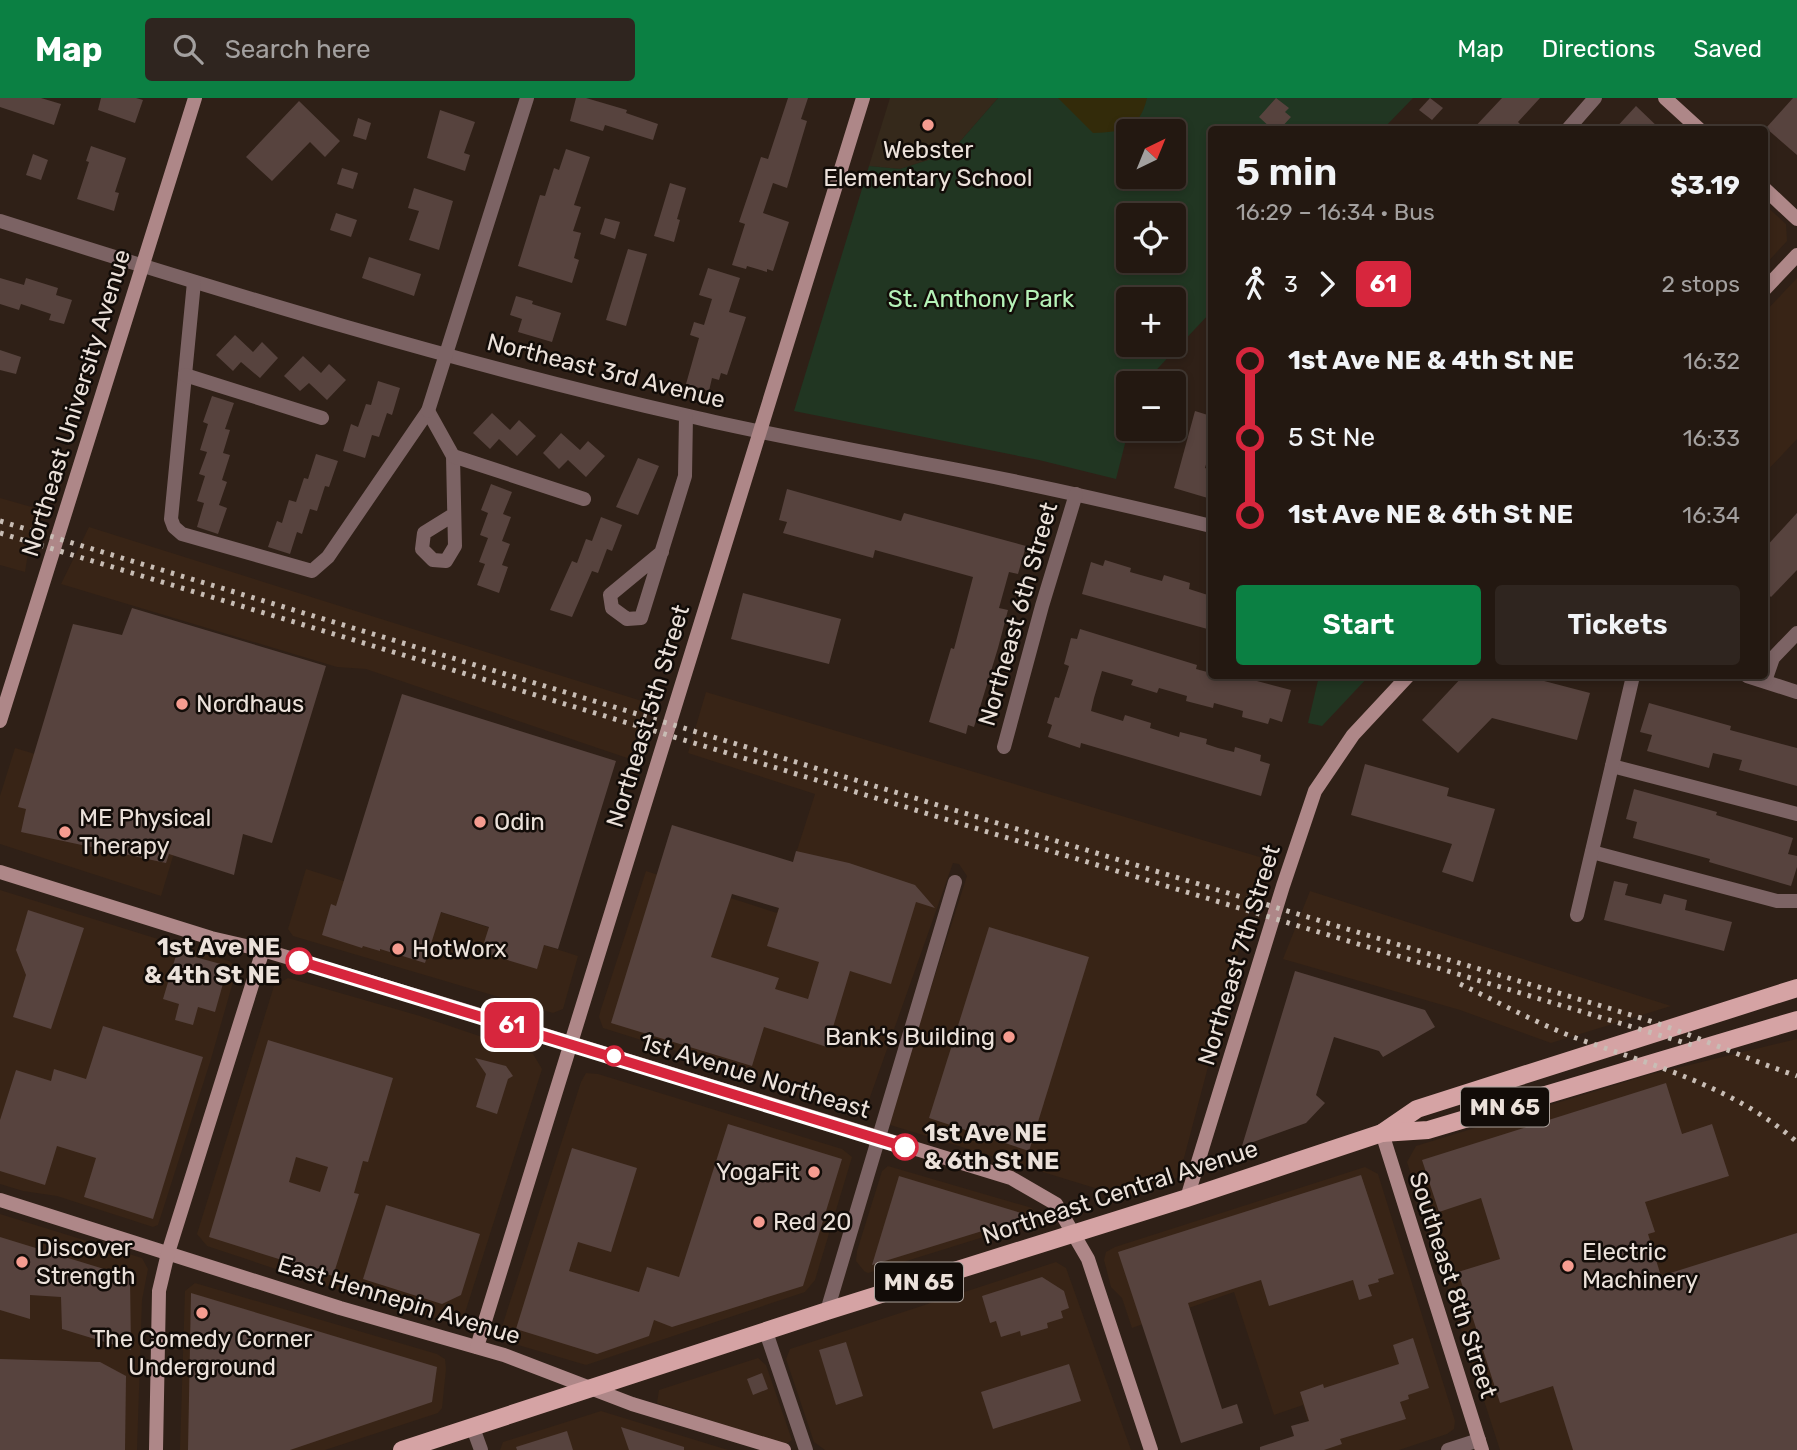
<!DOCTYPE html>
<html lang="en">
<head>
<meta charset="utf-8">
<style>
  :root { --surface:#231811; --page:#2f251f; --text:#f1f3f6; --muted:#a3a09f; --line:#403731; --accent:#0b8043 }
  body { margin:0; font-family:Rubik,sans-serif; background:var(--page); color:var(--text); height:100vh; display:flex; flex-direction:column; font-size:26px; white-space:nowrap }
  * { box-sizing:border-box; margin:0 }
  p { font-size:23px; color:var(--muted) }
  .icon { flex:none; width:38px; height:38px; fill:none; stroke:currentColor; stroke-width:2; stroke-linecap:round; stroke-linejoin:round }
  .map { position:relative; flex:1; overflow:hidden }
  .side { position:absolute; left:1208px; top:28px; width:560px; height:553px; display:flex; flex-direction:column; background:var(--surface); border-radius:7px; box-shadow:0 4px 10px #0003,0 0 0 2px var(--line) }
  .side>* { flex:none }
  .badge { padding:0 14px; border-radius:10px; font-size:24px; line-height:46px }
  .needle { width:46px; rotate:43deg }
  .buttons { position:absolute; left:1116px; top:21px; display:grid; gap:14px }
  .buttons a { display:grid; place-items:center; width:70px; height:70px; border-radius:7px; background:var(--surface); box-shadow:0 4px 10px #0003,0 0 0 2px var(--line); font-size:35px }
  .map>.badge { position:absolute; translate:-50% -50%; box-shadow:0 0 0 4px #fff }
  .legs { display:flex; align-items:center; gap:10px; height:77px; padding:0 28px; font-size:23px }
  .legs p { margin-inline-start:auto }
  .headline { display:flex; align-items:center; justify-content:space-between; height:119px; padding:0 28px }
  h1 { font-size:38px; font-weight:600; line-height:52px }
  .primary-button { display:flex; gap:14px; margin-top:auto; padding:14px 28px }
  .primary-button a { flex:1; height:80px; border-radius:7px; background:var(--accent); color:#fff; font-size:28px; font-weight:600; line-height:80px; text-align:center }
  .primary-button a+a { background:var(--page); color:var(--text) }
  ul { padding:0 28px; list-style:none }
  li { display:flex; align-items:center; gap:24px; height:77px; font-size:26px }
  li i { display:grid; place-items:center; width:10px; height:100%; margin:0 9px; background:currentColor }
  li i::after { content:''; width:18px; height:18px; margin:-9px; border:5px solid; border-radius:50%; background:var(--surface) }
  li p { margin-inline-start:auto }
  li:first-child i { background:linear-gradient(#0000 50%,currentColor 0) }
  li:last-child i { background:linear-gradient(currentColor 50%,#0000 0) }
  header { display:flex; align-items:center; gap:42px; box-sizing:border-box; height:98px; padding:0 35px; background:var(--accent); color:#fff }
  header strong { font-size:33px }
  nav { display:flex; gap:38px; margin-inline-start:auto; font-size:24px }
  .search { width:490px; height:63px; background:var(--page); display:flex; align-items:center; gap:18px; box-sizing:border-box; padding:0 24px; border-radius:7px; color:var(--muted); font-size:26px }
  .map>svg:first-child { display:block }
</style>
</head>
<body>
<header>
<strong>Map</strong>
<div class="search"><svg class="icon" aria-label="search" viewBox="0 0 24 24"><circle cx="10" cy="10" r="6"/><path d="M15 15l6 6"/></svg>Search here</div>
<nav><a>Map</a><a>Directions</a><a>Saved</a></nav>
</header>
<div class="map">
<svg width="1797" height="1352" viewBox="0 0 1797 1352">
  <rect width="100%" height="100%" fill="#2f2017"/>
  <g fill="#382416">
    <path d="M1764,106L1786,126L1787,143L1764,168Z"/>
    <path d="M1797,180V341L1764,376V215Z"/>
    <path d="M0,400L35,410L25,474L0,467Z"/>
    <path d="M89,429L645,604L633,662L366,571L337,569L61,486Z"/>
    <path d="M706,594L1263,760L1179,1079L1124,1099L887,1026L967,778L959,766L953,765L869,1002L858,1010L603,930L599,919L601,911L646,773L777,815L815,696L688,655Z"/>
    <path d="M15,650L190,702L161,798L0,746V698Z"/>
    <path d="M306,771L578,858L563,911L553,915L293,838L288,831Z"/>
    <path d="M0,792L229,863L237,870L211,961L158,1127L153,1129L57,1098L23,1093L0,1086Z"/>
    <path d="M1310,793L1671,908L1551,945L1460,912L1283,861Z"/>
    <path d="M288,880L420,918L533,956L542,971L465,1215L452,1225L342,1193L207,1148L197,1136L274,888Z"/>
    <path d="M1797,941V1352H1500L1407,1064L1416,1048L1648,977Z"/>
    <path d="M586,975L598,976L842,1051L852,1059L815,1182L805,1194L586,1267L498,1241L581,984Z"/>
    <path d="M888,1068L1032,1110L1036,1117L1028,1125L868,1175L864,1173L856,1163L857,1153L882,1073Z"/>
    <path d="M1365,1069L1378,1076L1455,1323L1454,1331L1447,1336L1399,1352H1318L1303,1307L1274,1317L1234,1194L1132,1230L1122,1200L1111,1189L1104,1162L1106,1154L1115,1149Z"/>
    <path d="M0,1116L142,1160L148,1171L142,1202L137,1352H0Z"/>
    <path d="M1056,1164L1066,1170L1131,1352H825L814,1344L786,1261L790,1251Z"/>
    <path d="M195,1185L437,1256L445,1261L446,1271L442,1310L438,1315L325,1352H180L185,1193Z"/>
    <path d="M758,1260L766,1267L792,1342L785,1347L657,1305L659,1292Z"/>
    <path d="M601,1313L728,1352H500L503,1344Z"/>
  </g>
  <path fill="#35291b" d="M890,0H998L950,55L900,71L869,68Z"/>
  <g fill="#213622" fill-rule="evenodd">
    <path d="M998,0H1413L1383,31L1211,32V214L1144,285H1129V330L1116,381L1039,362L794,313L869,68L900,71L950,55ZM1129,33H1174V79H1129ZM1129,117H1174V163H1129ZM1129,201H1174V247H1129Z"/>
    <path d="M1319,578H1369L1322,628L1308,625Z"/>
  </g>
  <path fill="#332b0a" d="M1058,0H1147C1140,31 1122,34 1093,35Z"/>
  <g fill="#57433e" fill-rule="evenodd">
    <path d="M0,0H41L61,6L54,27L0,9Z"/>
    <path d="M101,0H136L143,2L135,25L98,12Z"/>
    <path d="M576,0H586L627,12L626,15L658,26L653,42L605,27L603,33L570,23Z"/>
    <path d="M788,0H808L801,21L807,23L787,90L773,85L763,115L789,124L773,173L767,171V174L747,168L746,171L732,167L745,126L739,124L761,59L768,61Z"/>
    <path d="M1276,0L1289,10L1285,14L1291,19L1279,32H1273L1259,19Z"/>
    <path d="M1430,0L1443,10L1432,22L1419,12Z"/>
    <path d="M1502,0H1540L1518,24L1526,32H1472Z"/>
    <path d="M1793,0H1797V57L1766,30Z"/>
    <path d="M299,3L340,43L325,59L310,44L272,83L246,59Z"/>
    <path d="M1636,8L1661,32H1614Z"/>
    <path d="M440,12L475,24L464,55L470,57L465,73L427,60Z"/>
    <path d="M358,20L371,25L366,42L353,38Z"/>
    <path d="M91,48L126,60L115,94L119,95L114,113L77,101L89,64L86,63Z"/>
    <path d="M566,51L590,59L574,107L581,109L573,133L581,135L574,160L579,162L572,185L518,168L540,97L545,98L554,70L559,72Z"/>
    <path d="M33,56L48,62L41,82L26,77Z"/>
    <path d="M342,70L358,75L353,91L337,86Z"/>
    <path d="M670,85L686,90L677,121L680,122L674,144L654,138Z"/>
    <path d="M414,90L453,103L439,152L409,142L419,113L408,110Z"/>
    <path d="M336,115L357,122L351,139L330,132Z"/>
    <path d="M605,120L620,124L615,141L600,136Z"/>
    <path d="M628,151L647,156L626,228L606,222Z"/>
    <path d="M369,159L421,176L414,198L362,180Z"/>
    <path d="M708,170L740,180L729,214L746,219L727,277L721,275L719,282L712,280L709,293L686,286L699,240L690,237L694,224L704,227L712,201L699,197Z"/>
    <path d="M0,180L24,187L26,180L58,190L56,197L72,202L64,226L49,222L51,216L21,206L19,212L0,206Z"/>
    <path d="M516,198L533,203L532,206L561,215L552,244L518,234L522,221L510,217Z"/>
    <path d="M235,237L253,254L262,244L278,260L260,280L241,264L233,273L216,257Z"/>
    <path d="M0,252L21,259L16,276L0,272Z"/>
    <path d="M303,258L321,275L329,266L346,282L327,302L309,285L300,293L284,278Z"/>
    <path d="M378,283L400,290L392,317L387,315L379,339L372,337L365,360L343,353L351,326L358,329L366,306L371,307Z"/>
    <path d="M212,298L234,305L225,331L230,332L223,355L230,357L222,382L227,384L219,407L227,410L218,436L197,429L204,405L197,403L205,378L199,376L207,354L200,352L208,326L203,324Z"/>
    <path d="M1195,313L1211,318V348L1205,370L1211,372V401L1174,390Z"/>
    <path d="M492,315L510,332L519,322L536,338L517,358L499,341L490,351L473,335Z"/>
    <path d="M561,335L580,352L588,343L605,358L586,379L568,362L559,371L543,355Z"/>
    <path d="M316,356L338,363L329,389L325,388L317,413L310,411L302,436L297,434L290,456L268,449L277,423L282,425L289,402L296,404L304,380L308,381Z"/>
    <path d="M638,360L659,368L638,417L616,409Z"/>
    <path d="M491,386L512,394L503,416L511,419L502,443L510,446L502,467L508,469L499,495L477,487L485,466L479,464L488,440L480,437L488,415L481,412Z"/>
    <path d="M787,391L901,423L904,415L1026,448L1018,476L1009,474L999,510L1008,512L998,550L974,629L968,627L966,636L929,624L951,550L954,551L973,479L875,452L873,460L783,435L787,424L779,422Z"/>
    <path d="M1797,415V472L1771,499L1764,493V451Z"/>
    <path d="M601,419L622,427L612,453L607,451L598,475L592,473L572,519L550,512L572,463L577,465L586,441L592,443Z"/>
    <path d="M1105,462L1131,470L1130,474L1162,483L1164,477L1190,485L1189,491L1211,498V532L1082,496L1091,464L1103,468Z"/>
    <path d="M743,495L841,521L829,566L731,541Z"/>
    <path d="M132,510L326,568L272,745L243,736L234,777L169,756L166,765L21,734L26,711L18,709L73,526L122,537Z"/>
    <path d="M1080,531L1197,567L1196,571L1211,575V578H1238L1291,592L1282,624L1270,620L1268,626L1242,619L1243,613L1214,605L1213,610L1186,603L1187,598L1159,590L1157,595L1131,587L1133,582L1102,573L1094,600L1091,613L1123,623L1125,617L1151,625L1150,630L1179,639L1180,634L1207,641L1206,646L1218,650L1234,654L1235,649L1261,657L1260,663L1270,666L1261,698L1081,645L1080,650L1048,639L1052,627L1047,625L1055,599L1059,600L1069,568L1064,566L1071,540L1077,541Z"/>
    <path d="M1463,578H1525L1590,595L1577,642L1492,620L1458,655L1422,622Z"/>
    <path d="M402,596L616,663L558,851L544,847L537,871L481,854L489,829L441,814L425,865L380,851V853L363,848L362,850L322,837L331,806L336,808Z"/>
    <path d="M1649,605L1731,628L1730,632L1797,650V688L1739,672L1742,662L1713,655L1709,670L1647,653L1652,637L1640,634Z"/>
    <path d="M1365,666L1449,690L1447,698L1495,711L1473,784L1442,774L1452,746L1351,717Z"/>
    <path d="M1634,691L1717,714L1716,717L1793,740L1788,756L1797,758V769L1791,788L1709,764L1710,761L1633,740L1637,724L1626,721Z"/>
    <path d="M672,727L793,764L796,753L849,765L915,787L935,810L916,804L891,886L850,873L827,949L764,929L752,968L611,925ZM732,796L779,810L767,848L819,864L808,901L775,891L779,880L711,859Z"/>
    <path d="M1614,783L1628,786L1625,797L1661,806L1664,796L1687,802L1685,812L1732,824L1724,853L1604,822Z"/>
    <path d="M28,812L84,830L51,931L13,919L26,877L16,852Z"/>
    <path d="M989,829L1089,859L1029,1053L929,1020Z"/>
    <path d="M177,854L228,868L215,914L198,909L193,927L175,922L179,906L163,901Z"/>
    <path d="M1295,873L1425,912L1435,929L1383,959L1379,953L1334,939L1316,997L1325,1005L1306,1025L1242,1048Z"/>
    <path d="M103,928L203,959L153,1121L84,1099L96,1060L57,1048L45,1087L0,1073V1022L16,972L51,983L54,971L86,981Z"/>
    <path d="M268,942L393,980L368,1064L363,1063L354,1095L359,1096L333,1178L209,1139ZM296,1059L328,1069L320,1094L289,1084Z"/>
    <path d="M475,960L506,968L513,978L508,981L497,1016L476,1009L486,976Z"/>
    <path d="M1666,985L1682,1036L1712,1026L1729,1078L1645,1104L1655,1134L1648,1136L1661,1178L1797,1135V1352H1573L1553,1288L1500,1305L1458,1174L1500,1161L1481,1100L1439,1114L1422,1062Z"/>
    <path d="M728,1026L842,1061L803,1188L672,1229L654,1222L649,1238L597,1256L516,1231L572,1050L637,1070L611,1154L578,1144L569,1173L639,1194L647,1169L679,1179Z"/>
    <path d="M1361,1077L1394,1176L1378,1181L1379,1184L1368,1187L1372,1198L1359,1202L1353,1182L1269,1208L1261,1182L1188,1205L1222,1311L1237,1306L1243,1325L1181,1345L1118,1154Z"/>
    <path d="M899,1078L1031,1118L872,1167Z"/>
    <path d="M386,1107L480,1136L461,1197L442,1206L363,1181Z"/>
    <path d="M0,1139L130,1179L131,1252L62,1231L61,1199L30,1197V1221L0,1212Z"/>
    <path d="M1042,1179L1064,1193L1069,1210L1061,1213L1063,1220L1047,1225L1048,1230L1021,1238L1020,1233L1001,1239L996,1223L990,1225L982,1198Z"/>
    <path d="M191,1195L437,1269L432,1304L290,1352H188Z"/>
    <path d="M1413,1240L1429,1290L1408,1297L1409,1301L1400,1304L1406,1321L1340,1341L1342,1346L1324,1352H1260V1349L1294,1338L1291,1328L1309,1323L1300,1294L1323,1286L1324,1290L1399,1266L1393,1247Z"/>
    <path d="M846,1244L863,1298L836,1307L819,1252Z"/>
    <path d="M0,1261L100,1264L126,1278L125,1352H0Z"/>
    <path d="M1069,1266L1081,1303L993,1331L981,1294Z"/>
    <path d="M762,1275L768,1291L753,1297L747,1281Z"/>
    <path d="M621,1329L684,1349V1352H629Z"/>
    <path d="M567,1333L573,1352H517L516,1349Z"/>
  </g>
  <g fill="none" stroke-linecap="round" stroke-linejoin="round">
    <g stroke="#7c6364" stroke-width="14">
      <path d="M1567,32L1595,0"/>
      <path d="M0,123C227,195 456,265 689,318C764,336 840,349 916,364C1015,382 1113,404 1211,428"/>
      <path d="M194,184L171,421L174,429L182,436L312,473L328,459L428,313L453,358L455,448L446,463L433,462L422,451L424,435L453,417"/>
      <path d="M185,277L322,320"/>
      <path d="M428,313L527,0"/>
      <path d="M453,358L584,401"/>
      <path d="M662,454L610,497L612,510L627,521L641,520L685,378L686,318"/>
      <path d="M1747,578L1797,594"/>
      <path d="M1765,583L1773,560L1797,535"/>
      <path d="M1004,649L1042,508L1076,396"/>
      <path d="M1612,668L1797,716"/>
      <path d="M1592,754L1777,803H1797"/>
      <path d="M1577,817L1633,578"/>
      <path d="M827,1213L955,784"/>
      <path d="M766,1234L806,1352"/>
      <path d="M473,1330L481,1352"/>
      <path d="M1448,1352L1479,1342"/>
    </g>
    <g stroke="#ae8788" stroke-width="14">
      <path d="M1665,0L1700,32"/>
      <path d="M1764,90L1797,121"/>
      <path d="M1764,192L1797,157"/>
      <path d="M0,623L195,0"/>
      <path d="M0,774L211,840L263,852L427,901L1011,1080L1056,1106L1088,1161L1151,1352"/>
      <path d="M1382,1035L1482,1352"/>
      <path d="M1187,1100L1283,788L1315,693L1353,637L1408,578"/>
      <path d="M0,1102L340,1210L504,1257L632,1306L784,1352"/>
      <path d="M477,1249L863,0"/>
      <path d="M156,1352L159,1193L168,1155L263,852"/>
    </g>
    <g stroke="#d5a3a4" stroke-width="18">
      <path d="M1382,1035L1417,1011L1797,890"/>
      <path d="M402,1352L827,1213L1187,1100L1382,1035L1428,1032L1797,922"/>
    </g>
    <g stroke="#c8bdb5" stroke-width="5" stroke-dasharray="3.5 7" stroke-linecap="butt">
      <path d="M0,423L1641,920C1694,937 1744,960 1797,978"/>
      <path d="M0,435L1692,947"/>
      <path d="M1460,886C1498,904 1536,925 1576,940C1654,968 1733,988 1797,1044"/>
    </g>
  </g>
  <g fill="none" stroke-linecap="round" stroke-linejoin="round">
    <g stroke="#fff" stroke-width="16">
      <path id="line-1" d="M299,863L905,1049"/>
    </g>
    <use href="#line-1" stroke="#d7263d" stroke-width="10"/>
  </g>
  <g fill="#f59c90" stroke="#120c08" stroke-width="2.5">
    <circle cx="928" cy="27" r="7"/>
    <circle cx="182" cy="606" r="7"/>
    <circle cx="480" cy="724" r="7"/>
    <circle cx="65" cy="734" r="7"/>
    <circle cx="398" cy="851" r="7"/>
    <circle cx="1009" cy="939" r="7"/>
    <circle cx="814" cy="1074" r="7"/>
    <circle cx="759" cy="1124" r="7"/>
    <circle cx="22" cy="1164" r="7"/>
    <circle cx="1568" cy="1168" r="7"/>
    <circle cx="202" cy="1215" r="7"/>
  </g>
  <g fill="#fff" stroke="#d7263d" stroke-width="3.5">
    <circle cx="299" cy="863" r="12"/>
    <circle cx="614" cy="958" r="9"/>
    <circle cx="905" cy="1049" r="12"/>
  </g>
  <g text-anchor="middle" stroke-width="5" stroke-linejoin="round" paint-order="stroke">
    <g fill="#120c08" stroke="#aaa19b" stroke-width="2">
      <rect x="1461" y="989.5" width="88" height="39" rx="5"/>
      <rect x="875" y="1164.5" width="88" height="39" rx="5"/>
    </g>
    <g font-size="23" font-weight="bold" fill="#ebe1da">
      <text x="1505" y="1017">MN 65</text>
      <text x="919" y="1192">MN 65</text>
    </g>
    <g font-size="24" fill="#ebe1da" stroke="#120c08" text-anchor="start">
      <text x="928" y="60" text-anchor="middle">Webster<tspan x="928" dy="28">Elementary School</tspan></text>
      <text x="196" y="614">Nordhaus</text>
      <text x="79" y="728">ME Physical<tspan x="79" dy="28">Therapy</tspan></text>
      <text x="494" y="732">Odin</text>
      <text x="412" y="859">HotWorx</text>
      <text x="995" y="947" text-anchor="end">Bank's Building</text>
      <text x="800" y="1082" text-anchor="end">YogaFit</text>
      <text x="773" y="1132">Red 20</text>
      <text x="36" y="1158">Discover<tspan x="36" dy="28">Strength</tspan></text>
      <text x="1582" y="1162">Electric<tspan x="1582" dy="28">Machinery</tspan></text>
      <text x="202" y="1249" text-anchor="middle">The Comedy Corner<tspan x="202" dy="28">Underground</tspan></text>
    </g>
    <g font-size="24" fill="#b6f3b8" stroke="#120c08">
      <text x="981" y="209">St. Anthony Park</text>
    </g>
    <g font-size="24" fill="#ebe1da" stroke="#120c08">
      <text transform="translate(606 273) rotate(14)" y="8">Northeast 3rd Avenue</text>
      <text transform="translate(76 305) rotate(-73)" y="8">Northeast University Avenue</text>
      <text transform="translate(1018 516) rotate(-74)" y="8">Northeast 6th Street</text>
      <text transform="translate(648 618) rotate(-73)" y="8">Northeast 5th Street</text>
      <text transform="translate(1239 857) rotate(-73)" y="8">Northeast 7th Street</text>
      <text transform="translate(755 978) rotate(17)" y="8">1st Avenue Northeast</text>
      <text transform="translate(1120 1094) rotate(-18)" y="8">Northeast Central Avenue</text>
      <text transform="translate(1453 1187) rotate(72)" y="8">Southeast 8th Street</text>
      <text transform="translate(399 1202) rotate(17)" y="8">East Hennepin Avenue</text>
    </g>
    <g font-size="24" font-weight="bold" fill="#ebe1da" stroke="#120c08" text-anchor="end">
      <text x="280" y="857">1st Ave NE<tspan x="280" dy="28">&amp; 4th St NE</tspan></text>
      <text x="924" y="1043" text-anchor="start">1st Ave NE<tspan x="924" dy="28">&amp; 6th St NE</tspan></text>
    </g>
  </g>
</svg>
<div class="buttons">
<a><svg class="needle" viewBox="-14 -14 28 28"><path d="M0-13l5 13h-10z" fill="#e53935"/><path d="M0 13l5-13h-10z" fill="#a3a09f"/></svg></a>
<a><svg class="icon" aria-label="locate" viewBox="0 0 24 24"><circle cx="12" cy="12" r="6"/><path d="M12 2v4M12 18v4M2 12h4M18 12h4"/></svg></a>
<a>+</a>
<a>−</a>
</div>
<b class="badge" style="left:512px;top:927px;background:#d7263d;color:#fff">61</b>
<section class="side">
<div class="headline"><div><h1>5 min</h1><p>16:29 – 16:34 · Bus</p></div><b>$3.19</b></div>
<div class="legs"><svg class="icon" aria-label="walk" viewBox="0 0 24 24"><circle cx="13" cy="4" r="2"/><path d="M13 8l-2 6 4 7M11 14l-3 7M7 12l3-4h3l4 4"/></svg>3<svg class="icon" aria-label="forward" viewBox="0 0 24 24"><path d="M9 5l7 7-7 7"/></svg><b class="badge" style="background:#d7263d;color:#fff">61</b><p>2 stops</p></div>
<ul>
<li><i style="color:#d7263d"></i><b>1st Ave NE &amp; 4th St NE</b><p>16:32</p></li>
<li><i style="color:#d7263d"></i><span>5 St Ne</span><p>16:33</p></li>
<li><i style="color:#d7263d"></i><b>1st Ave NE &amp; 6th St NE</b><p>16:34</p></li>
</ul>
<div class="primary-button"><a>Start</a><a>Tickets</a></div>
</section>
</div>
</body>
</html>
